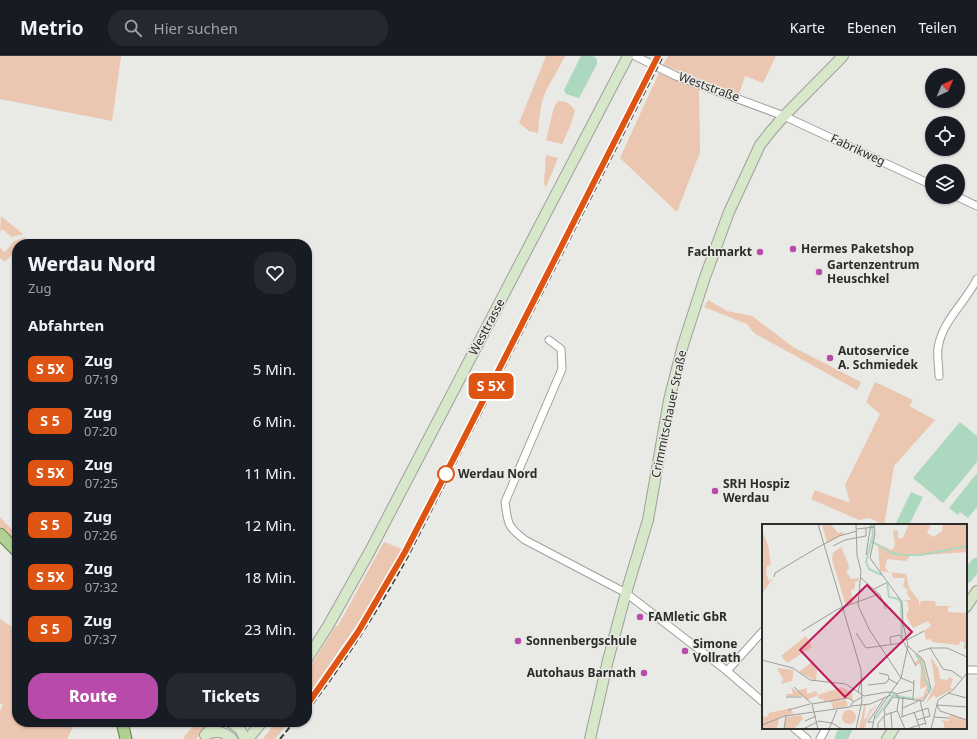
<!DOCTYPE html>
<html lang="de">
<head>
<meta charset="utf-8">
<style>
  :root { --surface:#171b24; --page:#242831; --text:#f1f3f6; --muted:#9ea1a6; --line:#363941; --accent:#b84baa }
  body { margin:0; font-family:"Noto Sans",sans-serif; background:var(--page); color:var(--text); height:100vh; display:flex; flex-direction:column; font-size:15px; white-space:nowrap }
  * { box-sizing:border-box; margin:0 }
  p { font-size:13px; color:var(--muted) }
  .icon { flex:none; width:22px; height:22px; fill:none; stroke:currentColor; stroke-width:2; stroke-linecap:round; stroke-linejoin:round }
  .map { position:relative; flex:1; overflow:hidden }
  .details { position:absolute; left:12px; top:183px; width:300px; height:488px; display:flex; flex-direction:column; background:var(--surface); border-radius:16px; box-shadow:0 1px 3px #0004 }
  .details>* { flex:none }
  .badge { padding:0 8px; border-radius:6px; font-size:14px; line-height:26px }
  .needle { width:26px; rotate:44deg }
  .buttons { position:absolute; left:925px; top:12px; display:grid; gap:8px }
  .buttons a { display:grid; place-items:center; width:40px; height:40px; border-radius:50%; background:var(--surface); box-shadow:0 1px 3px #0004; font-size:20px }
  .map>.badge { position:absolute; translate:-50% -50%; box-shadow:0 0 0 2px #fff }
  h2 { padding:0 16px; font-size:15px; line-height:36px }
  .round { display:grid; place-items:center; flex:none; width:42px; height:42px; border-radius:16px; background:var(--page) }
  .headline { display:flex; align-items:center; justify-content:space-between; height:68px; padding:0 16px }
  h1 { font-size:19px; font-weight:800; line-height:30px }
  .action { display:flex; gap:8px; margin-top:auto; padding:8px 16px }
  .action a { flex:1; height:46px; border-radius:16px; background:var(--accent); color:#fff; font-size:16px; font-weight:800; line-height:46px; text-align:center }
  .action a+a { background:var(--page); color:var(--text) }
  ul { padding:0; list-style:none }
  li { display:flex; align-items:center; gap:12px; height:52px; padding:0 16px }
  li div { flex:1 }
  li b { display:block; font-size:15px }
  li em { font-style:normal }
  li .badge { min-width:44px; font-weight:700; text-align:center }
  header { display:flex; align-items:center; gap:24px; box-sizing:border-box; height:56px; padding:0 20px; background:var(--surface); border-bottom:1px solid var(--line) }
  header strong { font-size:19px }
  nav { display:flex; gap:22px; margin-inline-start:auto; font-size:14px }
  .search { width:280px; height:36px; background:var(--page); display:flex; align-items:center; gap:10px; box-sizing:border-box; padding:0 14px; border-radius:16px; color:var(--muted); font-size:15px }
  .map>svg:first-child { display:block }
</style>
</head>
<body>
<header>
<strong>Metrio</strong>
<div class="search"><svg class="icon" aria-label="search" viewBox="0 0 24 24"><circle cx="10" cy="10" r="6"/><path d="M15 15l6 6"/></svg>Hier suchen</div>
<nav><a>Karte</a><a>Ebenen</a><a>Teilen</a></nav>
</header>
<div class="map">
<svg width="977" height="683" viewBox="0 0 977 683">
  <rect width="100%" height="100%" fill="#e9e9e5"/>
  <g fill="#ebc6b0">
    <path d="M0,0H121L112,65L0,43Z"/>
    <path d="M546,0H565C559,13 551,24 545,37C540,49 539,64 538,77L529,75L519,67Z"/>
    <path d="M668,0H776L763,27L745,20L739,38L663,9Z"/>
    <path d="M659,17L699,33L700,96L677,156L620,102Z"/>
    <path d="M558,45C566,45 571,48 575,55L571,68L562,88L546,84L554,51Z"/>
    <path d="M546,99L558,102L546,131L544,128Z"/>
    <path d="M1,160L23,178L12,181L2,173L0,176Z"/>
    <path d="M26,181L21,188H17V193L5,206L0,202V192L5,196L14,185Z"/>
    <path d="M708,244L727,255L752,260L793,291L861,326L857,334L754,277L747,268L704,251Z"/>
    <path d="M875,326L913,344L909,350L935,364L894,410L884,469L870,462L859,464L811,443L815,434L850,447L845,429L880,358L866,346Z"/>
    <path d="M0,461L17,479V487L0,470Z"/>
    <path d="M384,486L402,493L366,555L307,641V616L336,570H338Z"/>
    <path d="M0,563L17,574V666H70L73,671L67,683H0V655L3,649L0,647Z"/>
    <path d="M197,666H212L196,683H184L185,679Z"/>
    <path d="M276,666H289L275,683H263Z"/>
  </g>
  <g fill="#abd8be">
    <path d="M581,0H593L597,3V8L579,42L566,38L564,34Z"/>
    <path d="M960,366L977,380V406L943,447L913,422Z"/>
    <path d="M977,417V451L968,462L960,456L958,459L949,452Z"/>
    <path d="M911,436L923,441L909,469H895Z"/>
  </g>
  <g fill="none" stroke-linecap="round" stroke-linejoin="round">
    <g stroke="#abd8be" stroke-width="13">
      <path d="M966,521L977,508"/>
      <path d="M841,683L846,672"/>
    </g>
    <g stroke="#9f9f9b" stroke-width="9">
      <g id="street">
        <path d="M635,0L676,20L784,60L932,129"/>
        <path d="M958,141L977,150"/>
        <path d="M549,284L561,293L562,313L505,446C508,468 507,470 525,484L626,537L727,615L763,646"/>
        <path d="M939,320C939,311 937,301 938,292C942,265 965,247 977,223"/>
        <path d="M966,614H977"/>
        <path d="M727,615L763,575"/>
        <path d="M794,672L807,683"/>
        <path d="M820,683L826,672"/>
      </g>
    </g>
    <g stroke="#9f9f9b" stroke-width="12">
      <g id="secondary">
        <path d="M966,551L977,535"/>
        <path d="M307,603L328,570L370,495L628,0"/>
        <path d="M230,666L240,673L245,683"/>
        <path d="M207,677L215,668L220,666"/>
        <path d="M205,679C216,674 223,675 232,683"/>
        <path d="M248,683L262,666"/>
        <path d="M590,683L608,604L626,537L648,464L669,344L683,289L705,221L729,156L760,89L771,75L784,60L843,0"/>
        <path d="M887,683L894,672"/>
      </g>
    </g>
    <g stroke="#5f8240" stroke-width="13">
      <g id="primary">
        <path d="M0,478L17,495"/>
        <path d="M122,666L126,683"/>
      </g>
    </g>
    <use href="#street" stroke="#fff" stroke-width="7"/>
    <use href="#secondary" stroke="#d7e7c9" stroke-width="10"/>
    <use href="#primary" stroke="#b0d094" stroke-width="11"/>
    <g stroke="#40403e" stroke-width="2" stroke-dasharray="6 3" stroke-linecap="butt">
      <path d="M307,655C344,607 377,556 407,502L663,0"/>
      <path d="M280,683L294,666"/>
    </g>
  </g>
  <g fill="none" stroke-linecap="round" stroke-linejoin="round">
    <g stroke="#fff" stroke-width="9">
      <path id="line" d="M307,649L358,576L405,496L458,394L658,0"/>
    </g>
    <use href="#line" stroke="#dd5413" stroke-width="6"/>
  </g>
  <g fill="#b84baa" stroke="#e9e9e5" stroke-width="1.5">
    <circle cx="793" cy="193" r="4"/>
    <circle cx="760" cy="196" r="4"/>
    <circle cx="819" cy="216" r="4"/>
    <circle cx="830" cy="302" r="4"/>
    <circle cx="715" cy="435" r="4"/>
    <circle cx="640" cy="561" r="4"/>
    <circle cx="518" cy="585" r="4"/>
    <circle cx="685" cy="595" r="4"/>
    <circle cx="644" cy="617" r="4"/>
  </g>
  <circle fill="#fff" stroke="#dd5413" stroke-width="2" cx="446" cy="418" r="8"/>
  <g text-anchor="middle" stroke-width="3" stroke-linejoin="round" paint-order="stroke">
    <g font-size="12" fill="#2c2c2a" stroke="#e9e9e5">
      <text transform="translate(709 31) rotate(20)" y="4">Weststraße</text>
      <text transform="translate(858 94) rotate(25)" y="4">Fabrikweg</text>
      <text transform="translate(487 271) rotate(-62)" y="4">Westtrasse</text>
      <text transform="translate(669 358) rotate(-78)" y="4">Crimmitschauer Straße</text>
    </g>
    <g font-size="12" font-weight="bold" fill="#2c2c2a" stroke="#e9e9e5" text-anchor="start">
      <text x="801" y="197">Hermes Paketshop</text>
      <text x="752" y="200" text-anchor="end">Fachmarkt</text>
      <text x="827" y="213">Gartenzentrum<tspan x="827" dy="14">Heuschkel</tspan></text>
      <text x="838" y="299">Autoservice<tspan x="838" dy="14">A. Schmiedek</tspan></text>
      <text x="723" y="432">SRH Hospiz<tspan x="723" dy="14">Werdau</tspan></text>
      <text x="648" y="565">FAMletic GbR</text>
      <text x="526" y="589">Sonnenbergschule</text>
      <text x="693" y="592">Simone<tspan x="693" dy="14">Vollrath</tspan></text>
      <text x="636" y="621" text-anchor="end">Autohaus Barnath</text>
    </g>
    <g font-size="12" font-weight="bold" fill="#2c2c2a" stroke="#e9e9e5" text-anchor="start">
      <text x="458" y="422">Werdau Nord</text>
    </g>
  </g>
  <g transform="translate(762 468)">
    <rect width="205" height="205" fill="#e9e9e5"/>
    <path d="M60,0H68L76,9L81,8L82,10L65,19ZM147,0H169L165,9L172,13L180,7L181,0H205V28L148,32L144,37L125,35L123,43L126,48L144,50L147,64L157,77V83L159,77H173L174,82H192L186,83V88L205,89V126L201,124L203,119L198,117L197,121L170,118L169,115L164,116L162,107L169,102L166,97L151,104L144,92L147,85L145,77L138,76H149L144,68L147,67L141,62L143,54H131L130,49L118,47L116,20L130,26L133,22L131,6L136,7V14H141ZM0,7L6,21L9,41L5,42L4,50L7,57L11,54L0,70ZM79,23L86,39L87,45L84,47L89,55L97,54L96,58L93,57V64L89,66L91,79L84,82L70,35L71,29ZM44,112L50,123L25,139L19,132ZM152,127L160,133L167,162L163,174L159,176L152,175L161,173L165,162L158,165L159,144L158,140L153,141L152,139L156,136ZM169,133L177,146L178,155L186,156V153L191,155L188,163L191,165L174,174L172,171L164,179L173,160ZM52,136L50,140L55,146L54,157L37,148ZM15,144L32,146L30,157L19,160L21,155ZM29,163L34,167L45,164V170L54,167L56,171L45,176L40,172H25L24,170H31ZM80,163L90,169L91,176L87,174L72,178L73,181V178L84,176L86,182L71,185L69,178H62L61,175H57L56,171ZM116,180L108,189L102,205H97L102,181H104L102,194L104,195L108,186ZM29,184L31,190L17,194L15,205H0V192L5,193L7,189ZM80 193a7 7 0 1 1 14 0a7 7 0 1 1-14 0ZM40,191L41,195L32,205H22L24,193ZM190,191L205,196L204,205H182V199L179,196L187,197V192Z" fill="#ebc6b0"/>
    <path fill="none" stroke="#abd8be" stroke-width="2" d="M110,0L111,11L104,38L107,45L120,51M109,17L130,29L142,31H159L205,22M125,58L127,73L136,75L139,79L140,114M154,131L160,139L162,154L167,162L166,168M113,195L131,171L152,175"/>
    <path fill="none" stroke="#9d9d9a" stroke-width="1" d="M56,0L99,146L100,177L94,205M94,0L95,31L99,47L96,81L107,105L139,154L113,191L110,205M112,0L113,10L108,34L140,78L141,99L146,122L139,154L151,159M94,5L113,3M71,22L83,16L104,12V4M104,31L109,0M12,53L13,49L53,25L77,12L95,7M98,53L118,71L124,85M112,65L124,59M40,107L76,85L117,70M94,109L104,124L140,119M145,116L162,107M129,120L128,113L138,111L154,142M168,124L181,145L190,147L200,154M156,128L168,124H185L205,133M0,136L31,144L48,156L84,160L102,172L125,168L133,169L137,174L135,186L143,205M117,149L126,151L127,155M106,161L124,159L127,155L136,160M32,163L50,180L86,174L91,177M96,168L100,153M186,169L205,174M134,170L150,166M24,173H40M151,176L152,156M158,177L164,201M50,180L56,205M175,181L178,187L205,196M175,181L205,183M89,182L108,180L129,171M141,184L156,177M26,186L48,180M129,188L130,205M152,188L158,205M123,191L122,186L131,173L161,177L169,165L162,137L146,122M122,192L123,205M140,192L141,173M139,193L166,184L168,192L155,196M172,193L187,194M43,197L54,192M111,198H106L123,173M0,201L23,192L88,183L91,178L100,173M22,205L24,192M41,205L57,197L70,199L80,205M67,205L75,186M116,205V199L123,191L135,187M145,205L164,199M169,205L176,176L191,166L205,149"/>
    <path fill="#c2185b" fill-opacity="0.15" stroke="#c2185b" stroke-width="2" d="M105,61L150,108L83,173L38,126Z"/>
    <rect width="205" height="205" fill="none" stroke="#2c2c2a" stroke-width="2"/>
  </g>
</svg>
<div class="buttons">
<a><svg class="needle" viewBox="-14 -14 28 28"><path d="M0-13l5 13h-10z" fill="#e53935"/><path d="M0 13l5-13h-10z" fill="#9ea1a6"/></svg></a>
<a><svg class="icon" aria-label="locate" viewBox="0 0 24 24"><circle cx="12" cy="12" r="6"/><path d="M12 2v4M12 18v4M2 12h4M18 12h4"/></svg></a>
<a><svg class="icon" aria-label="layers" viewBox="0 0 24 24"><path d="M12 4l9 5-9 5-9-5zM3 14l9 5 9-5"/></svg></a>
</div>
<b class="badge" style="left:491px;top:330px;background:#dd5413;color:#fff">S 5X</b>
<section class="details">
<div class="headline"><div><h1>Werdau Nord</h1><p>Zug</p></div><a class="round"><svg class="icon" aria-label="heart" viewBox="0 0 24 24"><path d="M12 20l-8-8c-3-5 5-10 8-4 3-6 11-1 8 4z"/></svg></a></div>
<h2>Abfahrten</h2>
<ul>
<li><span class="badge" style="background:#dd5413;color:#fff">S 5X</span><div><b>Zug</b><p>07:19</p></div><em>5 Min.</em></li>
<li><span class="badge" style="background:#dd5413;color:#fff">S 5</span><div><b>Zug</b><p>07:20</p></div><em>6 Min.</em></li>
<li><span class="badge" style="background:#dd5413;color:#fff">S 5X</span><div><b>Zug</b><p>07:25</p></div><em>11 Min.</em></li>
<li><span class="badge" style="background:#dd5413;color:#fff">S 5</span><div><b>Zug</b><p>07:26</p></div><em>12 Min.</em></li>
<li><span class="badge" style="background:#dd5413;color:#fff">S 5X</span><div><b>Zug</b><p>07:32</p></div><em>18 Min.</em></li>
<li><span class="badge" style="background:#dd5413;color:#fff">S 5</span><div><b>Zug</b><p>07:37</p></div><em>23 Min.</em></li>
</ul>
<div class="action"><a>Route</a><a>Tickets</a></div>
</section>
</div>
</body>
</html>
